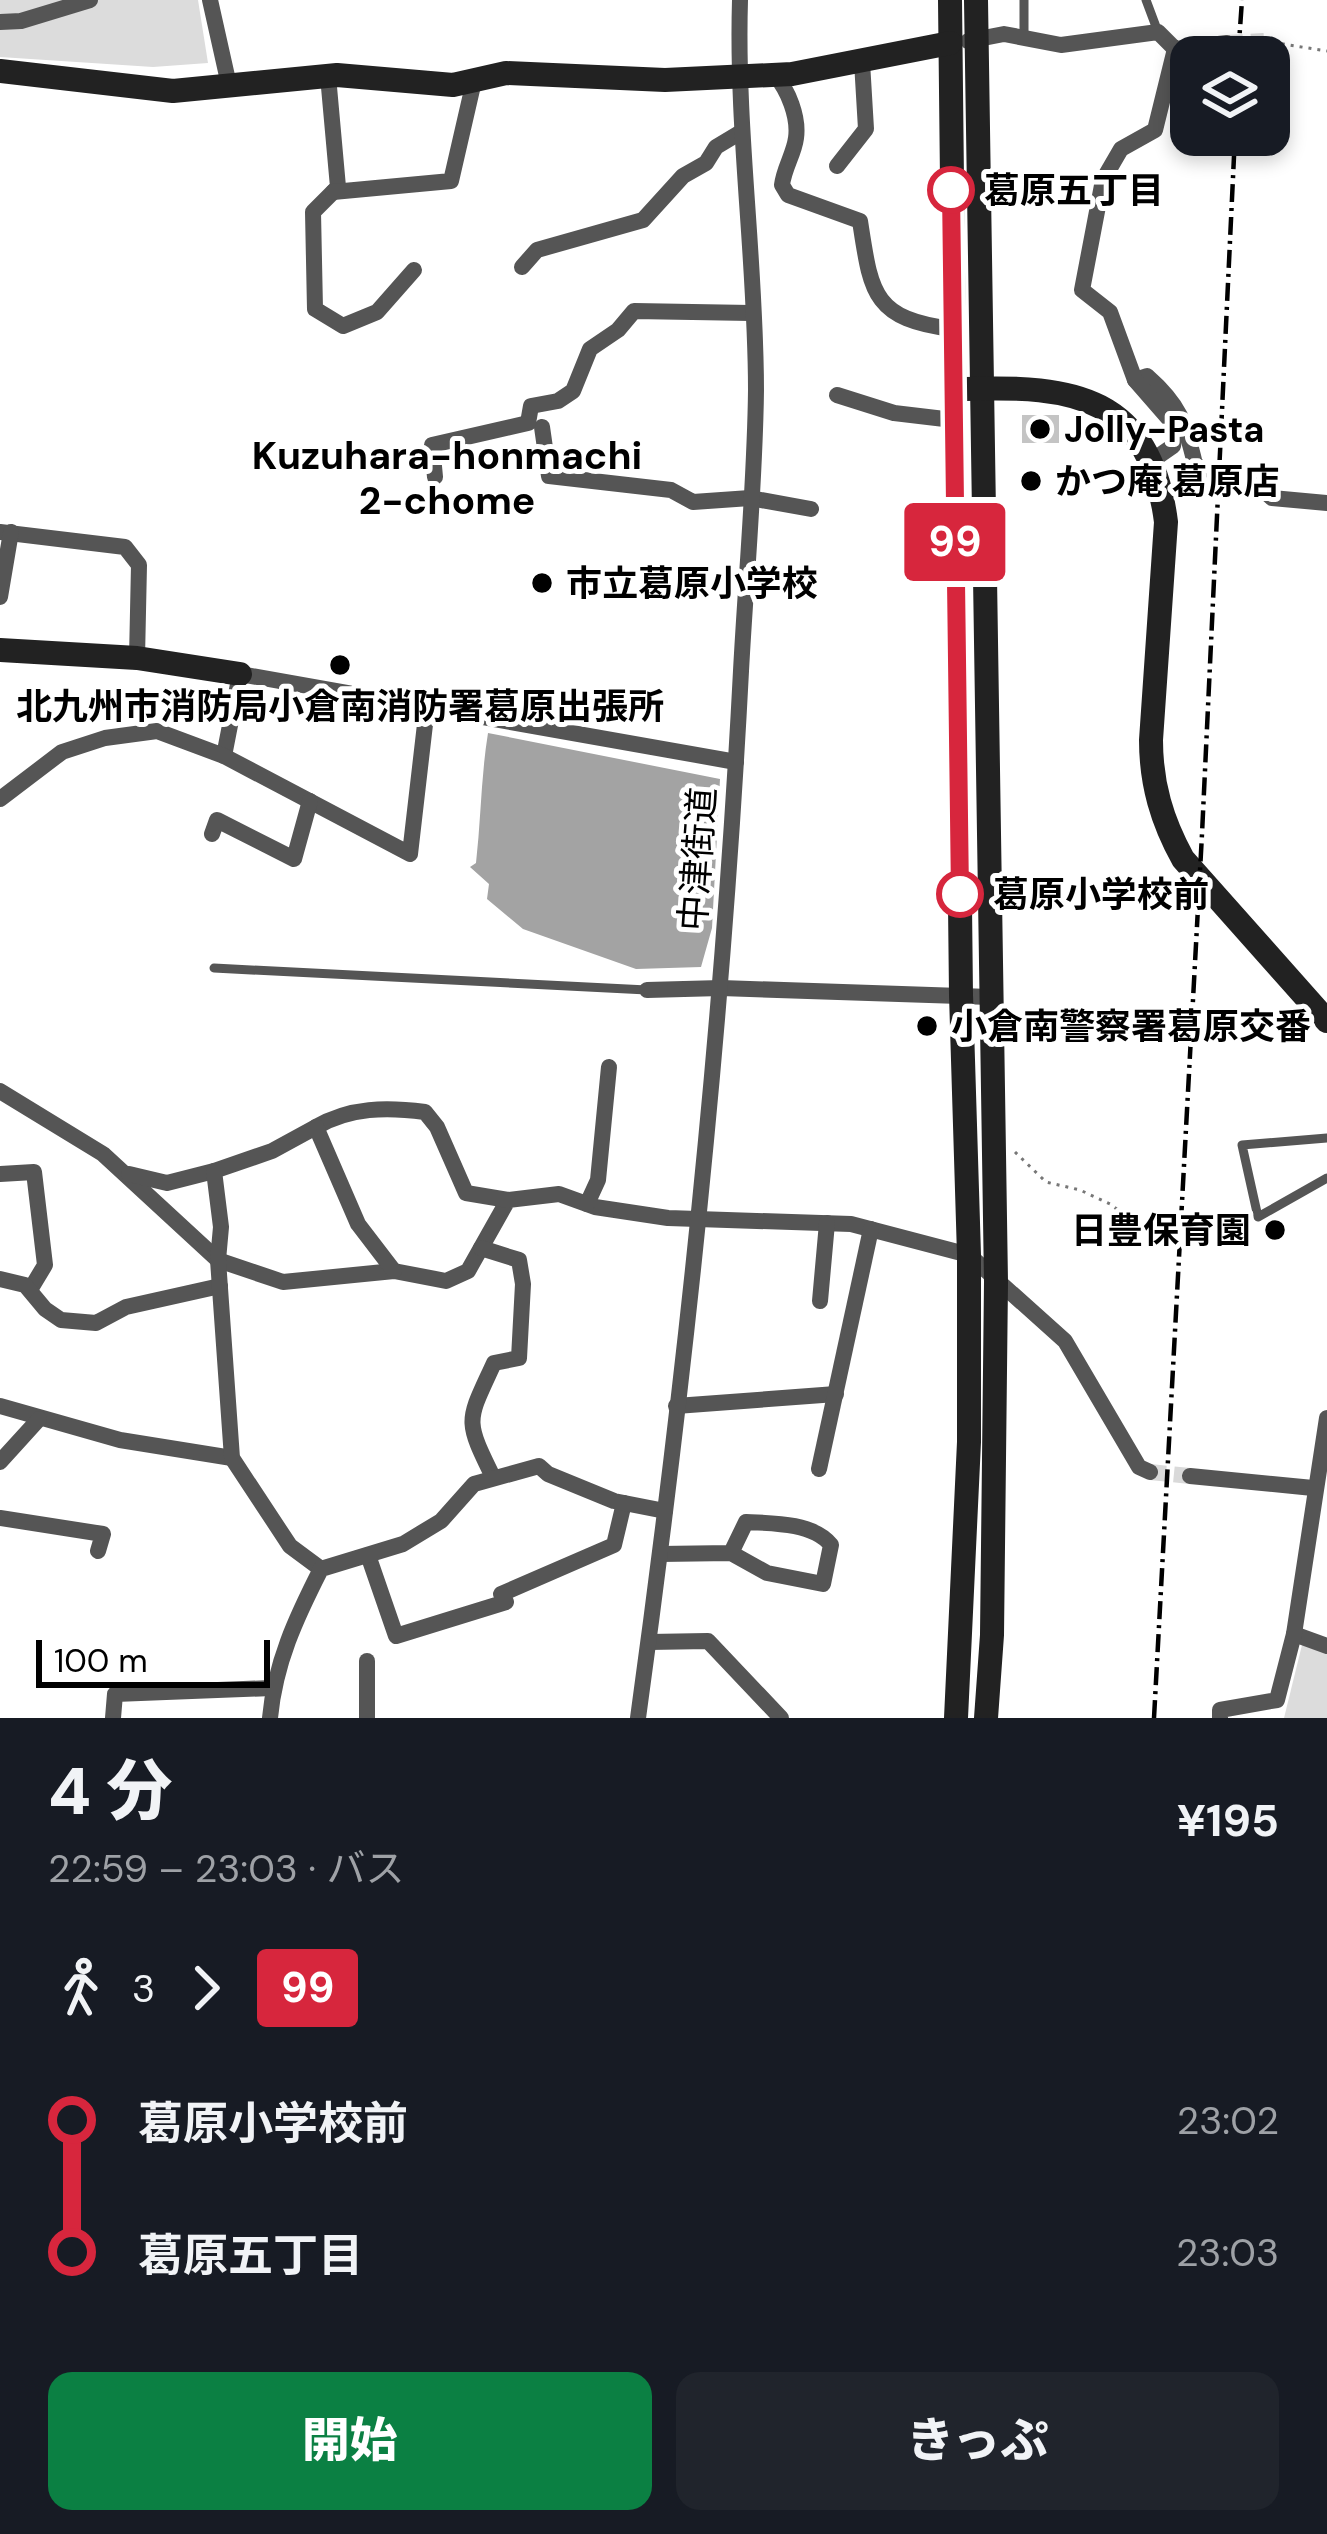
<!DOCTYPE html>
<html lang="ja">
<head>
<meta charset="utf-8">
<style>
  :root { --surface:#171b24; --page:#20242c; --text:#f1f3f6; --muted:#9ea1a6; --accent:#0b8043 }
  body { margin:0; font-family:"DM Sans","Noto Sans JP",sans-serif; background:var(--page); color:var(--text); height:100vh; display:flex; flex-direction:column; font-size:45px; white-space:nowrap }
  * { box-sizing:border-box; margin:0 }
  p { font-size:39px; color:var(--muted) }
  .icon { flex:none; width:66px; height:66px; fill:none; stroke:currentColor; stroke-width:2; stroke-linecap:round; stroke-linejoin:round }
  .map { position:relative; height:1718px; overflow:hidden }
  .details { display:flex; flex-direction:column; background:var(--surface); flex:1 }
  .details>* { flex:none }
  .badge { padding:0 24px; border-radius:9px; font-size:42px; line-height:78px }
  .tools { position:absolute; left:1170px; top:36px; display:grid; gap:24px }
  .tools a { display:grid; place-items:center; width:120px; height:120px; border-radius:24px; background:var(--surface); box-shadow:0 6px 18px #0003; font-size:60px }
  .scale { position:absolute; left:36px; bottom:30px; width:234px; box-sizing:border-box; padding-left:12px; border:6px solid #000; border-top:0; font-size:33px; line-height:42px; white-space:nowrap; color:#000; -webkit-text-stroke:9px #fff; paint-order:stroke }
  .map>.badge { position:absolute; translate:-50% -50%; box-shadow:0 0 0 6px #fff }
  .legs { display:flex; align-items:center; gap:18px; height:132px; padding:0 48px; font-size:39px }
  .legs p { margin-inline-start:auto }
  .overview { display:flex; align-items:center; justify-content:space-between; height:204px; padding:0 48px }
  h1 { font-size:66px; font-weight:800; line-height:90px }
  .action { display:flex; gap:24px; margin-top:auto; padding:24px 48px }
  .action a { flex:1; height:138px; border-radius:24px; background:var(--accent); color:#fff; font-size:48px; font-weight:800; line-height:138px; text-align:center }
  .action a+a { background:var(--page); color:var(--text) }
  ul { padding:0 48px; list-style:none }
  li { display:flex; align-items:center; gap:42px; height:132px; font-size:45px }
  li i { display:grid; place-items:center; width:18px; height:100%; margin:0 15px; background:currentColor }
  li i::after { content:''; width:30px; height:30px; margin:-15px; border:9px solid; border-radius:50%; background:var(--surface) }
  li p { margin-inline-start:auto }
  li:first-child i { background:linear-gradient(#0000 50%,currentColor 0) }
  li:last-child i { background:linear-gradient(currentColor 50%,#0000 0) }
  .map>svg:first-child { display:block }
</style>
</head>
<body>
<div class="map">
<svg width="1327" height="1718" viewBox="0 0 1327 1718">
  <rect width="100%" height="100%" fill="#fff"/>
  <g fill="#dcdcdc">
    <path d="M0,0H198L208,63L153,67L0,57Z"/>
    <path d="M1302,1645L1327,1653V1718H1284Z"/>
  </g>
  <path fill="#a3a3a3" d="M488,733L720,779L712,928L701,967L636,969L523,929L487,899L489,884L470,867L476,863C481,819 481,776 488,733Z"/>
  <rect fill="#c4c4c4" x="1022" y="415" width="37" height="28"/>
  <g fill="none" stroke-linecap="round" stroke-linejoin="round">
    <g stroke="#d9d9d9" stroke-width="16" stroke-dasharray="16 8" stroke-linecap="butt">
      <path d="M1227,43L1264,41"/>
      <path d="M1203,470L1242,471"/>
      <path d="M1150,1472L1190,1476"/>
    </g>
    <g stroke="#777" stroke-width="3" stroke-dasharray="3 6" stroke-linecap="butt">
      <path d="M1264,41L1327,51"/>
      <path d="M1015,1152L1046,1182L1080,1190L1110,1204L1142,1228L1178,1239"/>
      <path d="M1199,1243L1247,1222"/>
    </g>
    <g stroke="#555" stroke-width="9">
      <path d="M1146,0L1158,32"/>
      <path d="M1024,38V0"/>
      <path d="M214,968L647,990"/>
      <path d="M1327,1138L1242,1145L1258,1217L1327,1178"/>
    </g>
    <g stroke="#555" stroke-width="16">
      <path d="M210,0L229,85"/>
      <path d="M0,22L21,21L90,0"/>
      <path d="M968,41L1004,34L1061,45L1158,32L1175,49L1227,43"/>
      <path d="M775,75C788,90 799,117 796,138C794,154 784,168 782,185L788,195L860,221C871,292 872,319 952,329"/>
      <path d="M328,76L338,187L313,212L315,309L343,326L377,312L414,270"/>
      <path d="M837,166L866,129L862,62"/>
      <path d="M333,192L451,181L474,81"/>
      <path d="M522,267L537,250L643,220L683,176L706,163L716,147L741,132"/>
      <path d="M1135,380L1147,376C1180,405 1185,422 1195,464L1203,470"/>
      <path d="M837,395L894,413L953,420"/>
      <path d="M542,427L549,476L671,490L693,502L750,498L811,509"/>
      <path d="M1150,462L1173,446L1176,427L1135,380L1110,312L1082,290L1103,180L1121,149L1155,130L1175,49"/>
      <path d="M1242,471L1272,498L1327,503"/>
      <path d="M435,477L432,445L528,423L531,406L558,401L573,391L590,349L618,330L634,311L751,313"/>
      <path d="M0,532L125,547L139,565L137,658"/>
      <path d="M0,597L11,532"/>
      <path d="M224,756L240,674L736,762"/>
      <path d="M0,799L62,752L105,738L157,731L224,756L410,854L427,707"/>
      <path d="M212,834L217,820L294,859L310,801"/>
      <path d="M647,990L721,988L990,997"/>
      <path d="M0,1091L103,1154L218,1260L283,1282L394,1271L446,1281L468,1271L508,1200L559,1194L595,1207L668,1218L851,1224L969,1255L1065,1341L1139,1467L1150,1472"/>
      <path d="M316,1127C350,1107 387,1107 425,1112L437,1127L466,1193L508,1200"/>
      <path d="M0,1174L34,1172L45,1265L30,1290"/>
      <path d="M129,1174L167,1183L214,1171"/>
      <path d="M587,1204L598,1180L609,1067"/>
      <path d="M481,1248L519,1260L523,1284L519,1358L494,1363C467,1422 464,1418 493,1477"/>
      <path d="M0,1279L25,1285L45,1309L61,1320L96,1323L126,1307L220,1286"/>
      <path d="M820,1301L827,1223"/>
      <path d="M0,1406L120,1440L232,1458"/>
      <path d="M676,1406L836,1394"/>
      <path d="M0,1462L39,1419"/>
      <path d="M819,1469L871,1229"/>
      <path d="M1190,1476L1313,1488"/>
      <path d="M0,1518L103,1534L98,1551"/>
      <path d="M660,1554L731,1553L746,1522C772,1523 814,1523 831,1545L823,1584L767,1573L731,1553"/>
      <path d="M368,1555L396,1636L506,1602L501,1594L614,1545L624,1503"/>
      <path d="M321,1569L290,1546L232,1458L218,1260L221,1227L214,1171L272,1151L316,1127L358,1224L394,1271"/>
      <path d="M1294,1634L1327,1646"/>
      <path d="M649,1642L708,1641L781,1718"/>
      <path d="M367,1661V1718"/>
      <path d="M113,1718L115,1694L272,1688"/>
      <path d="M270,1718C275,1663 296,1618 321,1569L403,1544L441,1521L474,1484L539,1466L548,1474L614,1501L665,1511"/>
      <path d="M638,1718C686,1370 723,1021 741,671C746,577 755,483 756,390C756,260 736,130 740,0"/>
      <path d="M1220,1718V1710L1277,1700L1294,1634L1327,1418"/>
    </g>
    <g stroke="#222" stroke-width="24">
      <path d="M950,0L961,995L969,1255V1442L956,1718"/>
      <path d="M976,0L996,1282L992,1635L986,1718"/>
      <path d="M0,71L173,91L337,75L453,85L506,73L665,80L792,74L950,43"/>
      <path d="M965,389C1073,385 1150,396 1166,522L1151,740C1151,784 1162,821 1183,859L1327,1021"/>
      <path d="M0,650L137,658L240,674"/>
    </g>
    <g stroke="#000" stroke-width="4.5" stroke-dasharray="18 6 3 6" stroke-linecap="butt">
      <path d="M1238,57L1242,0"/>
      <path d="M1154,1718L1202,834L1235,135"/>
    </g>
  </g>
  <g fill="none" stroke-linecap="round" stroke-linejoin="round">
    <g stroke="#fff" stroke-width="27">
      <path id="line-1" d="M951,190L960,894"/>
    </g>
    <use href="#line-1" stroke="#d7263d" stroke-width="18"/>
  </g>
  <g fill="#fff" stroke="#d7263d" stroke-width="6">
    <circle cx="951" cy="190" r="21"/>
    <circle cx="960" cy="894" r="21"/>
  </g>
  <g fill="#000" stroke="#fff" stroke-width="4.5">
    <circle cx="1040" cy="429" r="12"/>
    <circle cx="1031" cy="481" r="12"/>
    <circle cx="542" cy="583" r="12"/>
    <circle cx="340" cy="665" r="12"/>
    <circle cx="927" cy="1026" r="12"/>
    <circle cx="1275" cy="1230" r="12"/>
  </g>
  <g text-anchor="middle" stroke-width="10" stroke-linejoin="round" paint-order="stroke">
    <g font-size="36" font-weight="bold" fill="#000" stroke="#fff" text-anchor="start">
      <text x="984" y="203">葛原五丁目</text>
      <text x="993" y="907">葛原小学校前</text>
    </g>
    <g font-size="36" font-weight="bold" fill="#000" stroke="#fff" text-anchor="start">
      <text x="1064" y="442">Jolly-Pasta</text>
      <text x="1055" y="494">かつ庵 葛原店</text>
      <text x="566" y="596">市立葛原小学校</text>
      <text x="340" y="719" text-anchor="middle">北九州市消防局小倉南消防署葛原出張所</text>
      <text x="951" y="1039">小倉南警察署葛原交番</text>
      <text x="1251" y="1243" text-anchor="end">日豊保育園</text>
    </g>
    <g font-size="36" fill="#000" stroke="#fff">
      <text transform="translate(697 859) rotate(-86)" y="13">中津街道</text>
    </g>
    <g font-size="39" font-weight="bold" fill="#000" stroke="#fff">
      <text x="447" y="469">Kuzuhara-honmachi<tspan x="447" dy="45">2-chome</tspan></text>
    </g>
  </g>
</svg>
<div class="tools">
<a><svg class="icon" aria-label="layers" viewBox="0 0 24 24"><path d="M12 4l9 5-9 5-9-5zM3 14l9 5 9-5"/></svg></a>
</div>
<div class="scale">100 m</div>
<b class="badge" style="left:955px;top:542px;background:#d7263d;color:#fff">99</b>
</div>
<section class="details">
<div class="overview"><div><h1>4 分</h1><p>22:59 – 23:03 · バス</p></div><b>¥195</b></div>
<div class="legs"><svg class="icon" aria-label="walk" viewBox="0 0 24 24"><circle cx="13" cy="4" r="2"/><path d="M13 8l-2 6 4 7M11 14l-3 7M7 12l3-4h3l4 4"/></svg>3<svg class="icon" aria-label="forward" viewBox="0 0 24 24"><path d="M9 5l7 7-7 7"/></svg><b class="badge" style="background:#d7263d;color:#fff">99</b></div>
<ul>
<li><i style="color:#d7263d"></i><b>葛原小学校前</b><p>23:02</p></li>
<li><i style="color:#d7263d"></i><b>葛原五丁目</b><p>23:03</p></li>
</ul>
<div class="action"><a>開始</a><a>きっぷ</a></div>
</section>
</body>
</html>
